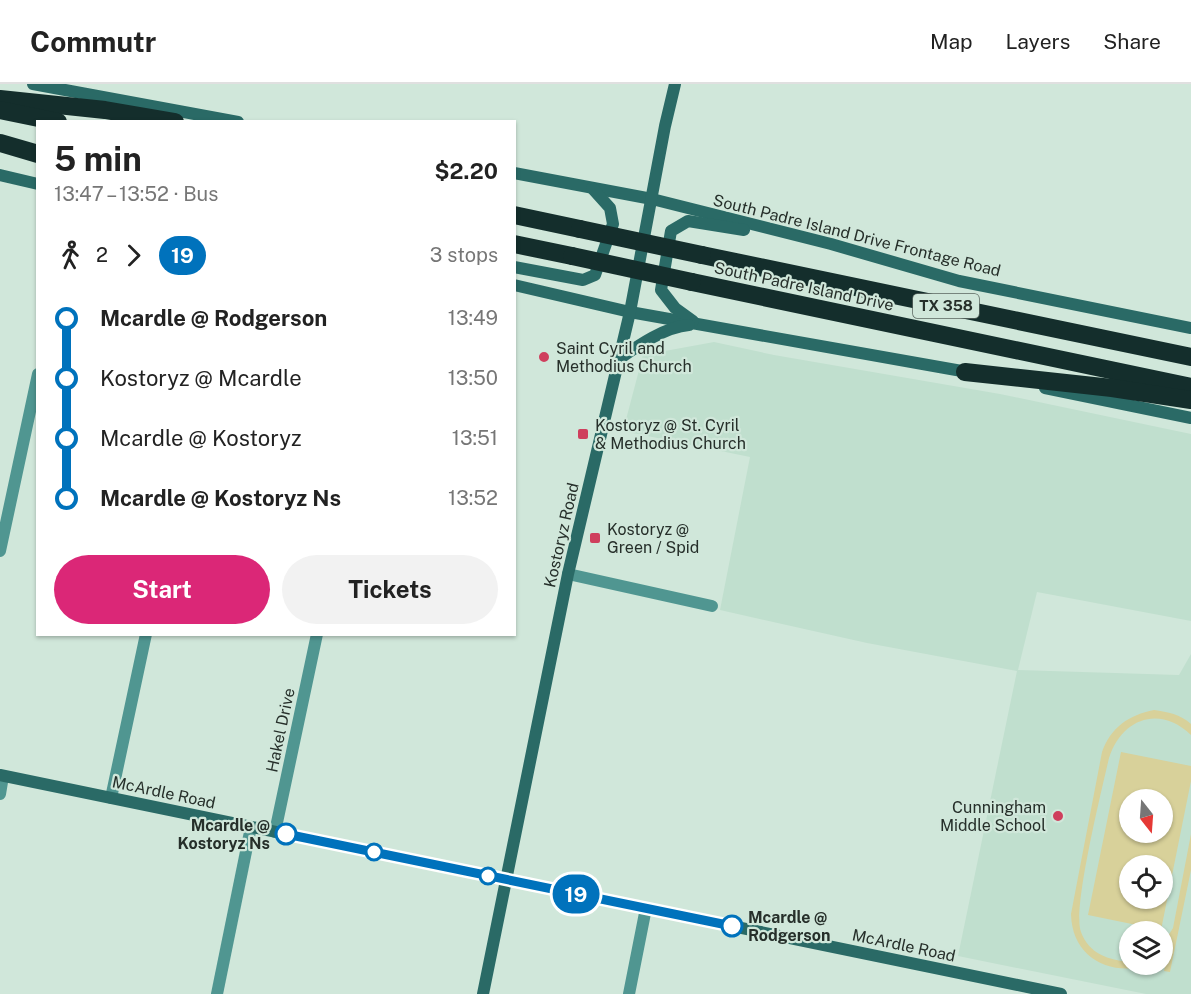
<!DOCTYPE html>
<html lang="en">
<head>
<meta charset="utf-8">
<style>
  :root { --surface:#fff; --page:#f2f2f2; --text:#222; --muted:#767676; --line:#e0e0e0; --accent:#db2777 }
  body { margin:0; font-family:"Public Sans",sans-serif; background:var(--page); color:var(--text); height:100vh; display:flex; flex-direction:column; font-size:22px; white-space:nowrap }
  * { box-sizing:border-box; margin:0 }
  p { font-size:20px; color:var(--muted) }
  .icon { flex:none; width:33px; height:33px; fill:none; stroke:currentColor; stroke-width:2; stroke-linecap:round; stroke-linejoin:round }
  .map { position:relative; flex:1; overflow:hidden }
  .drawer { position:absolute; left:36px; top:36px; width:480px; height:516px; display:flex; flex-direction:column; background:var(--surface); border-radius:0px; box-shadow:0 2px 4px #0004 }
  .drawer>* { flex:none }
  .badge { padding:0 12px; border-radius:20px; font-size:21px; line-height:39px }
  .needle { width:39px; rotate:163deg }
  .tools { position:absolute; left:1119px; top:705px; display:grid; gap:12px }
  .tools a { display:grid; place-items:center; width:54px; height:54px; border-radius:50%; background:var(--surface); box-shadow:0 2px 4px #0004; font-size:30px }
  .map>.badge { position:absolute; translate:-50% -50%; box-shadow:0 0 0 3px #fff }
  .legs { display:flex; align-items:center; gap:9px; height:66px; padding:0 18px; font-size:20px }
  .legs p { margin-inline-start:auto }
  .summary { display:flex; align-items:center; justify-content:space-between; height:102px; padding:0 18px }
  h1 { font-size:33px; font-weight:700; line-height:45px }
  .button { display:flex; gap:12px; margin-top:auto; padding:12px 18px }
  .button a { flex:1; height:69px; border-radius:36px; background:var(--accent); color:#fff; font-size:24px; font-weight:700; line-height:69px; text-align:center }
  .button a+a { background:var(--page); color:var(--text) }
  ul { padding:0 18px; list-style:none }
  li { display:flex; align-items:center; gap:21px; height:60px; font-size:22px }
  li i { display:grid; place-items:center; width:9px; height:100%; margin:0 8px; background:currentColor }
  li i::after { content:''; width:15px; height:15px; margin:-8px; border:4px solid; border-radius:50%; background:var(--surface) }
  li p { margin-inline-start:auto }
  li:first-child i { background:linear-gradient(#0000 50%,currentColor 0) }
  li:last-child i { background:linear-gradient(currentColor 50%,#0000 0) }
  header { display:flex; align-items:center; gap:36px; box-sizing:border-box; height:84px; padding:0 30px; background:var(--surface); border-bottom:2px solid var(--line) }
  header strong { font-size:28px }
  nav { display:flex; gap:33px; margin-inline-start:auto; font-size:21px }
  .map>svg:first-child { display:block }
</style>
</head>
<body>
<header>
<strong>Commutr</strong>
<nav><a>Map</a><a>Layers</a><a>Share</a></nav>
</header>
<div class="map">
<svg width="1191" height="910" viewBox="0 0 1191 910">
  <rect width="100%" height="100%" fill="#d0e7da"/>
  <path fill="#c0dfce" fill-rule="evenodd" d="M714,258L774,271L1000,310L1191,350V537L1037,508L1018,586L1179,591L1191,570V910H1146L958,872L1017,587L867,559L720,526L750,373L623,347L643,271ZM1130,716H1162V748H1130ZM1130,782H1162V814H1130ZM1130,848H1162V880H1130Z"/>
  <g fill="#d8d19a" fill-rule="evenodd">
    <path d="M1154,626C1168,628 1180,630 1191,640V651C1160,621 1122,634 1109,674C1102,705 1072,826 1081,848C1089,870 1109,876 1129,878L1130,880L1150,881C1110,893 1072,874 1071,830L1102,668C1111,643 1129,631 1154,626Z"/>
    <path d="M1121,668L1191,682V697L1161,846L1088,831ZM1130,716H1162V748H1130ZM1130,782H1162V814H1130Z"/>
    <path d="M1191,750V786L1170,888L1164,887L1168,868L1163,872V860L1173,844Z"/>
  </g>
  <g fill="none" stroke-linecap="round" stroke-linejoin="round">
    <g stroke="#509691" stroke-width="12">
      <path d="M0,467L38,290"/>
      <path d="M568,490L712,522"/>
      <path d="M0,710L3,692"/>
      <path d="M111,714L146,550"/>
      <path d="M275,748L317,550"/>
      <path d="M217,910L251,743"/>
      <path d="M629,910L646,824"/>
    </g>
    <g stroke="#2a6a66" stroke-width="12">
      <path d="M33,0L238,38"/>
      <path d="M514,89L652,115L831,160L959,197L1191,244"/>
      <path d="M0,91L38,100"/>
      <path d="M514,183L583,196L595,191L613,140L610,124L592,104"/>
      <path d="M514,201L630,228L973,289"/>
      <path d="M693,237L675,224L661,206L671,147L688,137L744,146"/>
      <path d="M619,275C639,261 665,243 689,241"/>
      <path d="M1045,304L1191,334"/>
      <path d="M0,691L1061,910"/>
      <path d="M483,910L568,490L630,228L665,42L675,0"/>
    </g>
    <g stroke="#142e2c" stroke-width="18">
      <path d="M0,15L105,26L175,38"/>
      <path d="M0,26L58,38"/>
      <path d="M0,59L38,70"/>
      <path d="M514,131L580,145"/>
      <path d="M514,160L572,172"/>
      <path d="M702,171L1191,273"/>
      <path d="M692,198L1191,303"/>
      <path d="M965,288L1112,304L1191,316"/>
    </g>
    <g stroke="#142e2c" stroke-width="18">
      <path d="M580,145L702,171"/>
      <path d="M572,172L692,198"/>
    </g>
  </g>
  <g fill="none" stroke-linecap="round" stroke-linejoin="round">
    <g stroke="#fff" stroke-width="14">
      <path id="line-1" d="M286,750L732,842"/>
    </g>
    <use href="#line-1" stroke="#0072bc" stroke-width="9"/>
  </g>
  <g fill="#cf3f5d" stroke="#d0e7da" stroke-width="2">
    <circle cx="544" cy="273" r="6"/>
    <rect x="577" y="344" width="12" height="12" rx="3"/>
    <rect x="589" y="448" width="12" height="12" rx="3"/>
    <circle cx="1058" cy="732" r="6"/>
  </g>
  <g fill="#fff" stroke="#0072bc" stroke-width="3">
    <circle cx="286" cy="750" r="10"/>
    <circle cx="374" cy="768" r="8"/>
    <circle cx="488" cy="792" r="8"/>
    <circle cx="732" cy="842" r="10"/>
  </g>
  <g text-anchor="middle" stroke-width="4.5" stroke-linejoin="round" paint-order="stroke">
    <rect fill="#d0e7da" stroke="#59665f" stroke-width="1.5" x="913" y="210" width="66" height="24" rx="4.5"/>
    <g font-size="15" font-weight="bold" fill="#262f2a">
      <text x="946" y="227">TX 358</text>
    </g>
    <g font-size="16" fill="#262f2a" stroke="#d0e7da">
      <text transform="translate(857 151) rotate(14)" y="6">South Padre Island Drive Frontage Road</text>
      <text transform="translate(804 202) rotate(12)" y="6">South Padre Island Drive</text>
      <text transform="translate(561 451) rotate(-77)" y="6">Kostoryz Road</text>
      <text transform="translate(280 646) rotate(-78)" y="6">Hakel Drive</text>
      <text transform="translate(164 708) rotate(12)" y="6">McArdle Road</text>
      <text transform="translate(904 861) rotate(12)" y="6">McArdle Road</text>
    </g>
    <g font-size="16" fill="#262f2a" stroke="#d0e7da" text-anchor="start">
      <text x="556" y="270">Saint Cyril and<tspan x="556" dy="18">Methodius Church</tspan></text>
      <text x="595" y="347">Kostoryz @ St. Cyril<tspan x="595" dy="18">&amp; Methodius Church</tspan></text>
      <text x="607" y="451">Kostoryz @<tspan x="607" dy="18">Green / Spid</tspan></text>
      <text x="1046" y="729" text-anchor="end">Cunningham<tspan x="1046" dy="18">Middle School</tspan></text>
    </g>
    <g font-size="16" font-weight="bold" fill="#262f2a" stroke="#d0e7da" text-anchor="end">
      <text x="270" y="747">Mcardle @<tspan x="270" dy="18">Kostoryz Ns</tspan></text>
      <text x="748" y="839" text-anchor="start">Mcardle @<tspan x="748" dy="18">Rodgerson</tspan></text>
    </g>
  </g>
</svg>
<div class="tools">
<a><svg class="needle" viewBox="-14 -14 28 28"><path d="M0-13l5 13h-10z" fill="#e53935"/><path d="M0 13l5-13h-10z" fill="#767676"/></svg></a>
<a><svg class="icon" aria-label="locate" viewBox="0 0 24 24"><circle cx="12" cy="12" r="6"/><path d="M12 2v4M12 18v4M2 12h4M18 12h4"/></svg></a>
<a><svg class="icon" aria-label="layers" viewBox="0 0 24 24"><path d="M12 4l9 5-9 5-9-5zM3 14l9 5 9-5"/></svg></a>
</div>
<b class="badge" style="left:576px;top:810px;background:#0072bc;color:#fff">19</b>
<section class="drawer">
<div class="summary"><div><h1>5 min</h1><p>13:47 – 13:52 · Bus</p></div><b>$2.20</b></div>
<div class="legs"><svg class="icon" aria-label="walk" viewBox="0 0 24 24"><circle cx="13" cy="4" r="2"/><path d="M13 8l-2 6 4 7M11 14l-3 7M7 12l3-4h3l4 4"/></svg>2<svg class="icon" aria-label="forward" viewBox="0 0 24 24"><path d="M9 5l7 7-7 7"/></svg><b class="badge" style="background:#0072bc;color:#fff">19</b><p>3 stops</p></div>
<ul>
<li><i style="color:#0072bc"></i><b>Mcardle @ Rodgerson</b><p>13:49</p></li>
<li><i style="color:#0072bc"></i><span>Kostoryz @ Mcardle</span><p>13:50</p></li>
<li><i style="color:#0072bc"></i><span>Mcardle @ Kostoryz</span><p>13:51</p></li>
<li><i style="color:#0072bc"></i><b>Mcardle @ Kostoryz Ns</b><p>13:52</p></li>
</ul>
<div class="button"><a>Start</a><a>Tickets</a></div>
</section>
</div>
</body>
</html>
